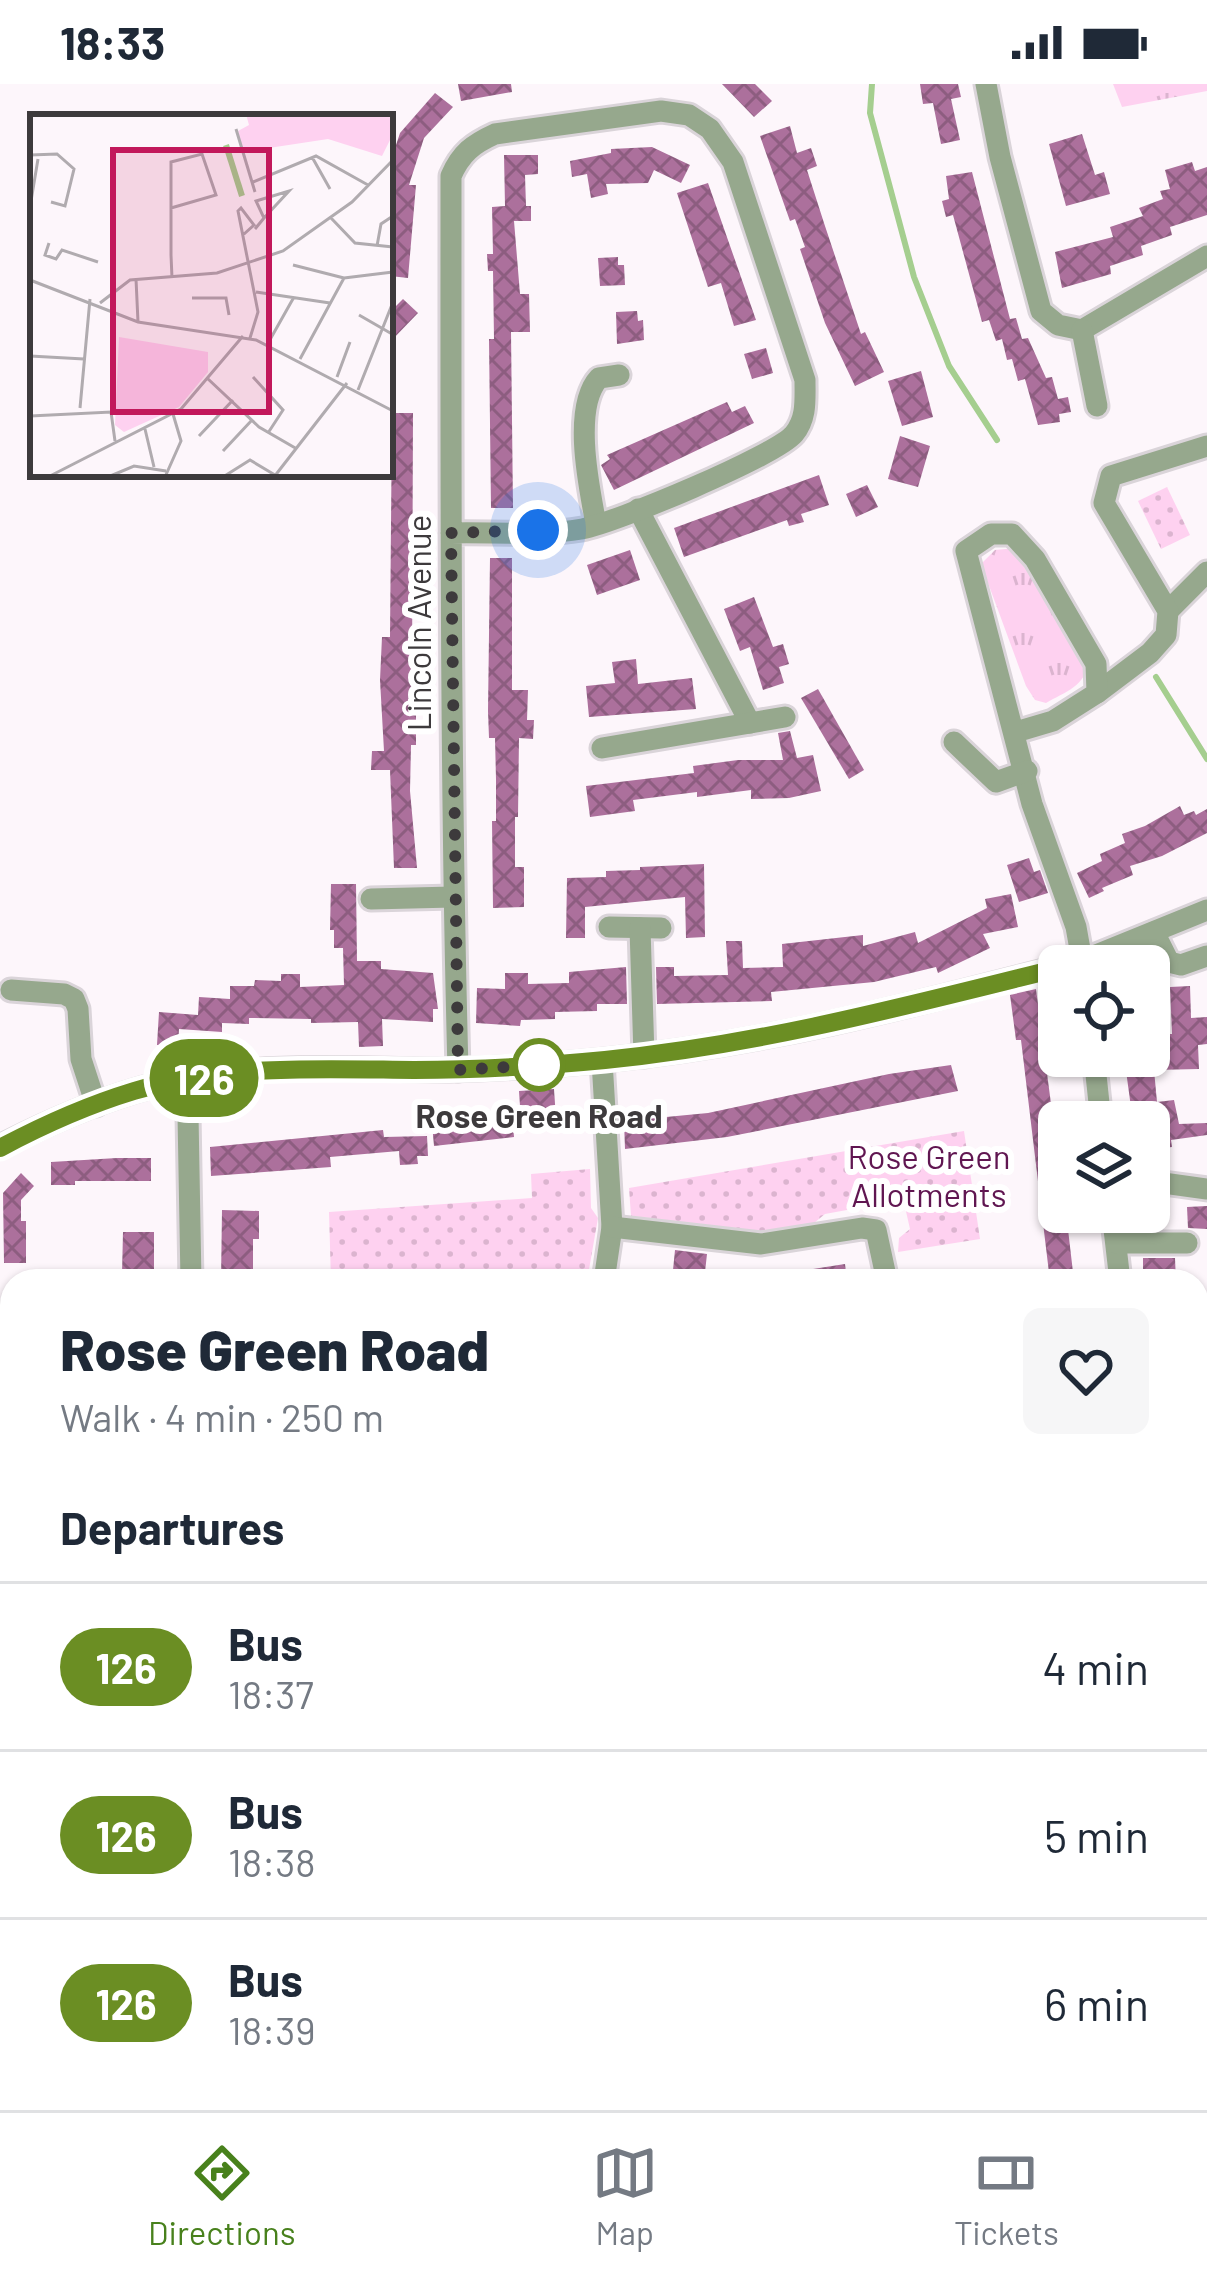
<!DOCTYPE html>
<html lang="en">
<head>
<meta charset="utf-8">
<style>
  :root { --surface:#fff; --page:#f6f6f7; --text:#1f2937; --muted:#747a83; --line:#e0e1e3; --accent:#48811c }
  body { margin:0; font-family:Barlow,sans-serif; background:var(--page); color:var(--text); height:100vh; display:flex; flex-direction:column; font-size:45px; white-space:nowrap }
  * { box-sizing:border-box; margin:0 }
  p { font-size:39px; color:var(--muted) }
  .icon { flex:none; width:66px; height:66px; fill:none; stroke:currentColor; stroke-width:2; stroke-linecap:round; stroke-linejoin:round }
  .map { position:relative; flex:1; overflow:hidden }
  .drawer { position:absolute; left:0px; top:1185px; width:1209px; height:843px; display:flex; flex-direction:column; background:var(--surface); border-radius:36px 36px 0 0; box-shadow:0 3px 9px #0004 }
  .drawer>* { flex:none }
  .badge { padding:0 24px; border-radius:39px; font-size:42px; line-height:78px }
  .fabs { position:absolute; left:1038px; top:861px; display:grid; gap:24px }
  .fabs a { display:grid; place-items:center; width:132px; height:132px; border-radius:18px; background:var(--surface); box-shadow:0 3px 9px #0004; font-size:60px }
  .you { position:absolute; width:60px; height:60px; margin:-30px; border:9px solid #fff; border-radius:50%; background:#1a73e8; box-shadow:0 0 0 18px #1a73e833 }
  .map>.badge { position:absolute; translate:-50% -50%; box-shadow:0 0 0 6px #fff }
  h2 { padding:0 60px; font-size:45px; line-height:108px }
  .round { display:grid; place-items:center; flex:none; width:126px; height:126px; border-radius:18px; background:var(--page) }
  .head { display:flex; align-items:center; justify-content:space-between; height:204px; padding:0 60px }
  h1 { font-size:57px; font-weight:800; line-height:90px }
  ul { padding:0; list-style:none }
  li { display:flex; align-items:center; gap:36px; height:168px; padding:0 60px; border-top:3px solid var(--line) }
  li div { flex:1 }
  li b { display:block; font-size:45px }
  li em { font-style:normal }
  li .badge { min-width:132px; font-weight:700; text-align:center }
  .status { display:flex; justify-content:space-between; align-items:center; height:84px; padding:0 60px; background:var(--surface); direction:ltr }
  .status svg { height:33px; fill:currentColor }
  .tab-bar { display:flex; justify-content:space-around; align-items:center; height:168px; border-top:3px solid var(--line); background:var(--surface); font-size:33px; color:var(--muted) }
  .tab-bar a { display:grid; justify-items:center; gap:6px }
  .tab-bar .selected { color:var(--accent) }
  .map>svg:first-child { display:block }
</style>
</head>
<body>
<div class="status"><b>18:33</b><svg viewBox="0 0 49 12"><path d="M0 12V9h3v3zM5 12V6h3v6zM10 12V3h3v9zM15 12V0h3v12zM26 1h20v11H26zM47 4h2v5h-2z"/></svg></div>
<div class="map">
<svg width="1207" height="2026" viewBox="0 0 1207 2026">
  <defs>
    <pattern id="grass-tufts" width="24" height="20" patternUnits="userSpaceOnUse" patternTransform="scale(3)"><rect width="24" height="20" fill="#fed1f0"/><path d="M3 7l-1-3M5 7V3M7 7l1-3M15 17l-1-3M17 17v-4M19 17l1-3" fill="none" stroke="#dbb4cf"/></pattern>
    <pattern id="park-dots" width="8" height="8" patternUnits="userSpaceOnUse" patternTransform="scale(3)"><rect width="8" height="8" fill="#fed1f0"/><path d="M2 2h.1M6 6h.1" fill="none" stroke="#dbb4cf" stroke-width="1.8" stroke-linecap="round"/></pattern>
    <pattern id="building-cross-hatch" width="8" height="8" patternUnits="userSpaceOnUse" patternTransform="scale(3)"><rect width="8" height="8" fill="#ac709c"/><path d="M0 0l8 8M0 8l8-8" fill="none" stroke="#8d5d80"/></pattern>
  </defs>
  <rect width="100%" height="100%" fill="#fdf6fb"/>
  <g fill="url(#grass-tufts)">
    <path d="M1113,0H1207V7L1122,23Z"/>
    <path d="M1016,464L1087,577C1088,601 1065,608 1046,619L1035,616L1026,602L981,480L995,466Z"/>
  </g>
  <g fill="url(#park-dots)">
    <path d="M1167,403L1190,451L1161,465L1138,417Z"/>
    <path d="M964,1047L980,1155L898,1168L899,1154L910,1145L905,1123L887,1126L885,1119L825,1130L814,1139L769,1148L631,1132L629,1104Z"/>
    <path d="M590,1085L591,1124L598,1134L587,1197H331L329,1128L532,1114L531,1090Z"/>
    <path d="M18,2016H443L423,2026H21Z"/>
  </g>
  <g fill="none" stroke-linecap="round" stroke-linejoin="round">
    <g stroke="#a5ce8f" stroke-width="6">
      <path d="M872,0L870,29L914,193L949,282L997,356"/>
      <path d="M1156,593L1207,675"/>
    </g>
  </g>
  <g fill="url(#building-cross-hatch)">
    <path d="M458,0H511L512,8L461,17Z"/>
    <path d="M722,0H755L772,17L754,33Z"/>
    <path d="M920,0H958L961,13L951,15L960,56L941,60L933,19L923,20Z"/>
    <path d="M435,9L453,23L424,54L409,101H416L408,194L390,192V79L400,49Z"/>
    <path d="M790,42L797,69L811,64L817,82L807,86L824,139L861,250L865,248L884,288L855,302L825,239L800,165L805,163L795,135L790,137L760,52Z"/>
    <path d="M1082,50L1095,91L1104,88L1110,110L1066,122L1049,60Z"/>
    <path d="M652,63L690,81L681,99L654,86L648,99L606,100L608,110L591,114L587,90L572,93L570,77L611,69V65Z"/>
    <path d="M504,71H538V90L525,91L526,122H531V137H514L520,210H529L530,248H511L513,424H491L489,255H494L493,187H488L487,170H493L492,123L505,122Z"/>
    <path d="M1192,78L1195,87L1207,83V131L1170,143L1172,151L1141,162L1143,171L1110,182L1111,190L1062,204L1055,168L1113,153L1110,143L1143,132L1139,124L1163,115L1160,107L1170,105L1165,86Z"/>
    <path d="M972,88L1010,235L1016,234L1022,255L1028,254L1046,294L1052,293L1058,315L1068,313L1071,328L1059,330L1060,338L1038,341L1025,295L1018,297L1012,275L1007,276L1002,255L996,257L989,236L982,238L953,131L946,133L942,117L949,115L946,92Z"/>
    <path d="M708,99L756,236L734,242L721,199L708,203L677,109Z"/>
    <path d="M618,173V181H624L625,201L600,202L598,174Z"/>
    <path d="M403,215L418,229L390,258V228Z"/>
    <path d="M637,227L638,237L643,236L644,256L617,260L616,228Z"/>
    <path d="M766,264L773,289L752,295L744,270Z"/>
    <path d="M921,287L933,333L902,342L888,297Z"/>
    <path d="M727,318L732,328L745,322L754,339L614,406L601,381L610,375L607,371Z"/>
    <path d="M392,329H413L412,596H416V661H411L410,707L417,784H394L390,686H371L372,667H384L380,596L382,553H390Z"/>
    <path d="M900,352L930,362L918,403L888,395Z"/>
    <path d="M819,391L829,421L801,430L804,438L789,442L787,436L684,473L674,444Z"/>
    <path d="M867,401L878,423L856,433L846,410Z"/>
    <path d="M630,466L640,496L597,511L587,481Z"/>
    <path d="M490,474H512V606H528L527,636H534L533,655L519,654L518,733H515V783H524V823L493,824L492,737H496V695L495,654H489L488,627Z"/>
    <path d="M754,513L773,563L783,560L789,580L779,583L784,599L763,606L750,563L740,567L724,525Z"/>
    <path d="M636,575L638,600L692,594L696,625L589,633L586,602L615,599L612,578Z"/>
    <path d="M818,605L864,686L849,695L801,614Z"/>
    <path d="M790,647L797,674L813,671L821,707L789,714L751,715V706L697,713V708L633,716L635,727L590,733L586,702L694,689L693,682L738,676H783L778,649Z"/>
    <path d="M1180,722L1184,731L1194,727L1196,731L1207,725V749L1162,772L1130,782L1133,791L1102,804L1104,807L1089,814L1077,789L1102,777L1100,770L1125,759L1122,750L1145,742Z"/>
    <path d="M1029,774L1034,788L1040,786L1048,809L1019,818L1007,781Z"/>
    <path d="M704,780L705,853L686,854L685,813L585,823V854H566L567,794L606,793V787L640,786V783Z"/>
    <path d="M331,800H356L357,877H381V885L433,889L438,925H433V938L382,935L383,962L359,963L358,938L311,939V935L249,934V940L222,939V948L179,945L178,962L157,961L159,928L198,931L199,913L230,915V902H254L255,896L281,897V890H300V903L344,901L343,864H334V846H330Z"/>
    <path d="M1011,810L1018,843L983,850L990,864L938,889L936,883L874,898L771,908L772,917L657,920L656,883H674V892L728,891L726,857H742L743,884L783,883L782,860L863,851V862L915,848L918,859L987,824L985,815Z"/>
    <path d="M626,883L627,920H597V927L555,928V935L521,936L520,942L476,939L477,904L505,905V889H528V900L569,899V888Z"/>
    <path d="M1190,902L1191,934L1207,933V960L1198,961L1199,985L1154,986L1157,1018L1174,1016L1179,1040L1207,1039V1051L1171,1056L1172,1063L1149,1066V1038H1133L1124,972H1149L1151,950H1172L1170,903Z"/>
    <path d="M1036,905L1059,1081V1128H1066L1074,1197H1050L1021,956H1016L1010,911Z"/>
    <path d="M951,981L958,1007L727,1053L625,1065L624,1037L708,1029L889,990Z"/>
    <path d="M554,1005L556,1035L521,1037L519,1007Z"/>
    <path d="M512,1031L514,1053L434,1062L432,1040Z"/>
    <path d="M383,1046L384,1053L427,1052L428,1072H417L418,1080L400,1081L399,1067L330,1073L331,1083L211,1092L210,1063Z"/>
    <path d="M117,1074H151V1097H75V1101H51V1078Z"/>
    <path d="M21,1089L34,1102L21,1116V1137H26V1179H4L3,1109Z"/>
    <path d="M1149,1112L1165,1114L1167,1132L1149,1135Z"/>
    <path d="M1207,1122V1145L1188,1144L1187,1123Z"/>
    <path d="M222,1126L259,1127V1155H253V1197H221Z"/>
    <path d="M123,1148H154V1190H122Z"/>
    <path d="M675,1166L707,1170L704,1197H679L680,1186H673Z"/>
    <path d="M1143,1174H1175L1176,1197H1143Z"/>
    <path d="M845,1180L847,1197H795L794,1188Z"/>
  </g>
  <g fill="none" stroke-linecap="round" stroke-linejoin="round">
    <g stroke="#dad4d9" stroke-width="27">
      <g id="minor">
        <path d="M986,0L1000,73L1041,227L1058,241L1082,246"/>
        <path d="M1082,246L1207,172"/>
        <path d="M1082,246L1097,322"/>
        <path d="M638,425L750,639"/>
        <path d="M596,440C589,403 572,323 599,294L619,291"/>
        <path d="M451,449C493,448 540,452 582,445C615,439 775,372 794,350C807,334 805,316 805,296L733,78L710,45L689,31L661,27L495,50C473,60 461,69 451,92C451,390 450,688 458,986"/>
        <path d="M1168,527L1207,488"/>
        <path d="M1097,609L1150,569L1166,551L1168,527L1104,419L1111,392L1207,362"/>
        <path d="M1016,648L1053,637L1097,609L1096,580L1035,475L1012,450H991L966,467L1032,720L1076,843L1083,882"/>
        <path d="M954,658L996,698L1027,687"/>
        <path d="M602,664L785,633"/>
        <path d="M371,815L453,813"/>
        <path d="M609,843L661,844"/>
        <path d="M640,844L644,972"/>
        <path d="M1154,848L1169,878L1181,881L1207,872"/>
        <path d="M1074,880L1207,826"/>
        <path d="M11,906L64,910L74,915L78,925L81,975L96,1021"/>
        <path d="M1094,972L1101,1038"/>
        <path d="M602,977L612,1143L604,1197"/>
        <path d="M181,997L188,1031L191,1197"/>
        <path d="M0,1063C43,1041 88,1021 134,1007C235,976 346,986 451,986C502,985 554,981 605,976C764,960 905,923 1059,883"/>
        <path d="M1149,1097L1207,1105"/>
        <path d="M1112,1128L1120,1197"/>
        <path d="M612,1143L761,1160L862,1144L876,1146L887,1197"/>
        <path d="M1117,1159H1187"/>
        <path d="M0,1247L12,1253"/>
        <path d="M1197,1494L1207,1476"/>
        <path d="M1197,1864L1207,1875"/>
        <path d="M1013,2016L1022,2026"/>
        <path d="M482,2026L501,2016"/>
        <path d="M843,2026L853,2016"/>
      </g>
    </g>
    <use href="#minor" stroke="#96a88d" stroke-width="21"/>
  </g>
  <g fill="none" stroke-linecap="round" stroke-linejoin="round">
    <g stroke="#fff" stroke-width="27">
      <path id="line" d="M0,1064C43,1041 88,1021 134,1007C224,980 321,985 414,986C478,986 542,982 605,976C763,960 906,922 1059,884"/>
    </g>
    <use href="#line" stroke="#6b8e23" stroke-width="18"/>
    <path stroke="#3d3a3c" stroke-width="12" stroke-dasharray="0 21.6" d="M538,446L451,449L458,986L539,981"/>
  </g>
  <circle fill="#fff" stroke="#6b8e23" stroke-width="6" cx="539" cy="981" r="24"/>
  <g text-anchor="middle" stroke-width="12" stroke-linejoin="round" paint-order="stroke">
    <g font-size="33" fill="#3d3a3c" stroke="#fff">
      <text transform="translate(419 539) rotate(-90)" y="12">Lincoln Avenue</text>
    </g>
    <g font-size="33" font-weight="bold" fill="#3d3a3c" stroke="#fff">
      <text x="539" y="1044">Rose Green Road</text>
    </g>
    <g font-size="33" fill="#601651" stroke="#fff">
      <text x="929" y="1085">Rose Green<tspan x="929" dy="38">Allotments</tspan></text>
    </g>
  </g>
  <g transform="translate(30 30)">
    <rect width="363" height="363" fill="#fdf6fb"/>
    <path d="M216,0H363V20L352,42L298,25L213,38L208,17L219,11Z" fill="#fed1f0"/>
    <path d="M89,223L178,238V258L149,293L94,318L85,311Z" fill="#fed1f0"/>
    <path d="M101 246a16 16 0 1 1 32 0a16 16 0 1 1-32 0ZM92 279a16 16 0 1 1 32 0a16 16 0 1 1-32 0Z" fill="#fed1f0"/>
    <path fill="none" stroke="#a5ce8f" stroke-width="6" d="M196,31L212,82"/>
    <path fill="none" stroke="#b0abaf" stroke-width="3" d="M206,15L225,78M0,41L27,40L44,55L35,92L21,88M282,43L300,75M223,68L286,42L338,71M0,93L8,45M141,94L186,81L172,40L141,48V141L142,164M301,104L325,129L363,133M225,115L234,104L226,87L259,77L234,104M214,120L224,111L211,94L208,97L228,198L220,224M19,129L15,141L26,145L32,136L68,148M347,132L351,110L363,102M263,151L314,164M314,164L363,158M106,165L108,208M0,166L108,208L226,226L363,297M226,178L300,189M162,184H196L199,201M70,189L100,166L187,159L253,137L322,88L363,46M329,201L362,220M237,231L264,183M0,242L54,245M270,245L314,164M223,263L253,296L238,319M307,263L320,228M177,264L229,313L267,335M328,276L363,188M50,294L60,185M0,302L81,298L85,327M115,315L124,353M169,322L203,286M193,337L222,306M18,363L151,295L213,222M78,363L104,352L136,357M135,363L151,327L143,300M193,363L220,346L245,361M244,363L317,269"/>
    <path fill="#c2185b" fill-opacity="0.15" stroke="#c2185b" stroke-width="6" d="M83,36H239V298H83Z"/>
    <rect width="363" height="363" fill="none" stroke="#3d3a3c" stroke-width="6"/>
  </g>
</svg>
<div class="fabs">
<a><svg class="icon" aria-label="locate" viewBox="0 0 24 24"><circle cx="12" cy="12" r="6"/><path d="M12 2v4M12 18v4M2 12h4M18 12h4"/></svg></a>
<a><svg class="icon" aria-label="layers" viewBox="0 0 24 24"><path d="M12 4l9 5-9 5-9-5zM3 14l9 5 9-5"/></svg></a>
</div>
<div class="you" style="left:538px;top:446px"></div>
<b class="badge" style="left:204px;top:994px;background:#6b8e23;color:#fff">126</b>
<section class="drawer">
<div class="head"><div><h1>Rose Green Road</h1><p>Walk · 4 min · 250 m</p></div><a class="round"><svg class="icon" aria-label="heart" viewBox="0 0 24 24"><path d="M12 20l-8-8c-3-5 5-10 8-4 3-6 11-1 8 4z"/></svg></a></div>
<h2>Departures</h2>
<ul>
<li><span class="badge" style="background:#6b8e23;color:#fff">126</span><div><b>Bus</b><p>18:37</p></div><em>4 min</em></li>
<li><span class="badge" style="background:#6b8e23;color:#fff">126</span><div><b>Bus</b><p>18:38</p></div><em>5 min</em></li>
<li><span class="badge" style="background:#6b8e23;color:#fff">126</span><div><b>Bus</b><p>18:39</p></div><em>6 min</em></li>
</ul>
</section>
</div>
<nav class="tab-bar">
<a class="selected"><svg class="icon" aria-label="directions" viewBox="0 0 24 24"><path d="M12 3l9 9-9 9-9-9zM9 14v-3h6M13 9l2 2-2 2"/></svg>Directions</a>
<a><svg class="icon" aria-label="map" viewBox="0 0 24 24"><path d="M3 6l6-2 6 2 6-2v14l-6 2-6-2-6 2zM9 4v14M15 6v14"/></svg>Map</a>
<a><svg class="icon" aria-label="tickets" viewBox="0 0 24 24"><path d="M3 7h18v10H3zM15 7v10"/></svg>Tickets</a>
</nav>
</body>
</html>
